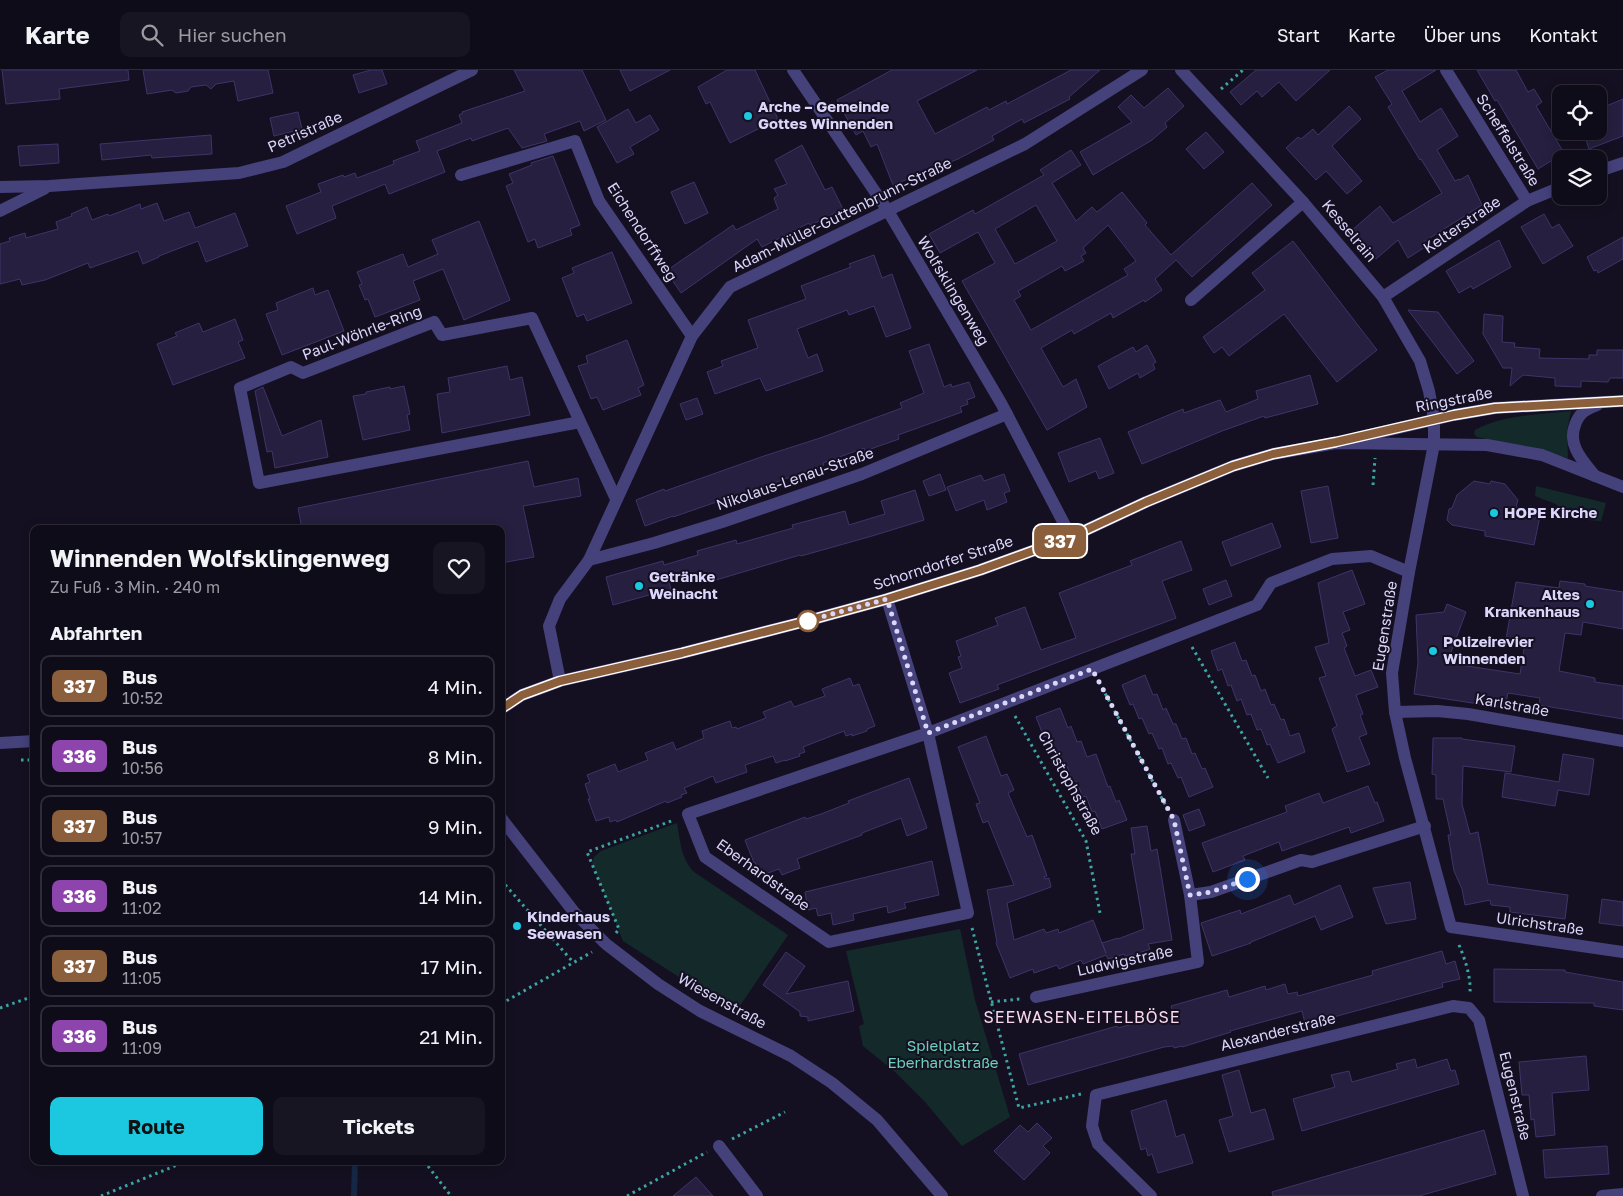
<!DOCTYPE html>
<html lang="de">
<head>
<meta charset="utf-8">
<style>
  :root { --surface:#0f0c19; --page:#181522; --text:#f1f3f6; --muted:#9b9ba2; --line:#2f2c38; --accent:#1cc8e0 }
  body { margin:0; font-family:"Golos Text",sans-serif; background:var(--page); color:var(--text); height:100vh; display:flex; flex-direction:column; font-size:19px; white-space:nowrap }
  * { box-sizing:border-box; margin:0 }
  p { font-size:16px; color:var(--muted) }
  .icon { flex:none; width:28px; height:28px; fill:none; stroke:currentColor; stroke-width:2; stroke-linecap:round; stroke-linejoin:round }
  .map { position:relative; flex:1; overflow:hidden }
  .sheet { position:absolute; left:30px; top:455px; width:475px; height:640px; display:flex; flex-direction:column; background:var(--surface); border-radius:10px; box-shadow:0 2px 12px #0003,0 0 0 1px var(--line) }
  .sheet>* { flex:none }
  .badge { padding:0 10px; border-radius:8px; font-size:18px; line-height:32px }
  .controls { position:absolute; left:1552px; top:15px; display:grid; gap:10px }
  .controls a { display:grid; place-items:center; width:55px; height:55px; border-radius:10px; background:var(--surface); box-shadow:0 2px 12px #0003,0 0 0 1px var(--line); font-size:25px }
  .you { position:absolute; width:25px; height:25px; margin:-12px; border:4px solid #fff; border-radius:50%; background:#1a73e8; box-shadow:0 0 0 8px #1a73e833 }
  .map>.badge { position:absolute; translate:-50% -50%; box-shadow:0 0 0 2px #fff }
  h2 { padding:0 20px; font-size:19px; line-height:45px }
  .round { display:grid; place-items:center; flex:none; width:52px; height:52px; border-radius:10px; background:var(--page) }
  .overview { display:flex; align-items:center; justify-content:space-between; height:85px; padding:0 20px }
  h1 { font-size:24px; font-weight:700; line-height:38px }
  .primary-button { display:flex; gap:10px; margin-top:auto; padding:10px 20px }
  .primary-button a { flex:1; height:58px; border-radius:10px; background:var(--accent); color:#111; font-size:20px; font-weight:700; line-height:58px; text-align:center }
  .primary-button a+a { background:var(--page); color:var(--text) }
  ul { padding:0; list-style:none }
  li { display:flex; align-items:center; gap:15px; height:62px; margin:0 10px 8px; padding:0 10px; border:2px solid var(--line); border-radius:10px }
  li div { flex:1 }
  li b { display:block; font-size:19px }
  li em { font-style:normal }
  li .badge { min-width:55px; font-weight:700; text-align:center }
  header { display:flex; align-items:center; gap:30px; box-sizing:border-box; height:70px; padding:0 25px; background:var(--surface); border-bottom:1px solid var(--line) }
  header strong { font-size:24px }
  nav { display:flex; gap:28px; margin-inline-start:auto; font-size:18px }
  .search { width:350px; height:45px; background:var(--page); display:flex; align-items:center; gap:12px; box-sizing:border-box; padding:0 18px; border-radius:10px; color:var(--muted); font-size:19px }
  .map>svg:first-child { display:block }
</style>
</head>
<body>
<header>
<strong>Karte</strong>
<div class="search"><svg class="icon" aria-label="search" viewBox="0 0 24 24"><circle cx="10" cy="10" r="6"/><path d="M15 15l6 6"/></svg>Hier suchen</div>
<nav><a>Start</a><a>Karte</a><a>Über uns</a><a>Kontakt</a></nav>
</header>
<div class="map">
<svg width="1623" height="1126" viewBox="0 0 1623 1126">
  <rect width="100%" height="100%" fill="#141021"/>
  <g fill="#142a2a">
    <path d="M1571,341L1567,360L1568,388L1477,367L1474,364L1475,360C1504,344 1539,345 1571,341Z"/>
    <path d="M1536,416L1606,433L1601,451L1587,450L1584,443L1564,441L1556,434L1535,426Z"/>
    <path d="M677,753C680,770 681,789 694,802L788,865L735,943L623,871L592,793L594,787L601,781Z"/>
    <path d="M960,859L975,930L1010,1047L962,1076L926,1033L894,1001L863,976L859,956L864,954L846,881Z"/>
  </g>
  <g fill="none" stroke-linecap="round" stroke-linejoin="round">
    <path stroke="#162746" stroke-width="6" d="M354,1126L355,1091"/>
  </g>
  <g fill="#261f40" stroke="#3f3469" fill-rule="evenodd">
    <path d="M2,0H128L129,10L59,19L60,29L6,34Z"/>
    <path d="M143,0H268L273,23L238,31L234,11L216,14L211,19L206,15L191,17L188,21L176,23L172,20L147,24Z"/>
    <path d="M371,0H382L387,14L359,23L353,5Z"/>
    <path d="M514,0H582L606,50L584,61L580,51L544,64L547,71L522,78L508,58L472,71L471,68L437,81L445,102L389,124L385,114L332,136L336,148L297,164L286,136L321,122L318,114L343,105L344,107L355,103L357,108L394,94L393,91L420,81L416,71L462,53L459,45L463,43L462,42L525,21Z"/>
    <path d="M620,0H670L630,21Z"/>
    <path d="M727,0H755L778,49L730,73L710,32L706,34L698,17Z"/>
    <path d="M892,0H977L917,31L935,64L987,37L989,40L1006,31L1007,34L1071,0H1100L1069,27L1070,29L1024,53L1022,49L992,66L994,70L958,89L893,115L877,74L871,77L863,61L856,65L837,30Z"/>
    <path d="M1256,0H1330L1296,31L1279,12L1262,27L1257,21L1241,35L1230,22Z"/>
    <path d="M1388,0H1436L1402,21L1420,52L1441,38L1458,66L1437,80L1455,111L1459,109L1460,110L1468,105L1482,135L1422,173L1425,177L1408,188L1398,170L1376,189L1351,161L1380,136L1393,153L1442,123L1421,89L1420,90L1388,37L1392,34L1375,7Z"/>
    <path d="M1477,0H1516L1528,22L1534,19L1542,32L1536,36L1564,83L1538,99L1497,30L1495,31Z"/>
    <path d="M1168,18L1184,36L1165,53L1167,57L1152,70L1093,105L1080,82L1132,52L1118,37L1131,25L1144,38Z"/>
    <path d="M1623,29V66L1589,79L1584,64L1590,61H1599V39Z"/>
    <path d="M1349,36L1361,49L1332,76L1362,111L1347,124L1326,101L1316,110L1286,78L1298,67L1301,69L1313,59L1318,65Z"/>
    <path d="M628,39L636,53L650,45L659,60L630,77L634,84L617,93L597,57Z"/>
    <path d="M298,42L302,59L274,66L270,48Z"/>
    <path d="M1206,62L1224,82L1204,99L1186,79Z"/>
    <path d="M211,65L212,84L152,88L151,85L102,90L100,74Z"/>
    <path d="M58,74L59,93L20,96L18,76Z"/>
    <path d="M802,75L825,120L832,117L843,139L815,153L810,155L809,153L762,177L757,169L681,223L666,201L733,155L736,160L778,139L774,128L778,125L774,119L787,114L775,90Z"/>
    <path d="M1071,80L1081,95L1052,113L1076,151L1092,137L1097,142L1122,122L1147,153L1145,155L1171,185L1252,113L1272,135L1192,207L1176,190L1155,209L1162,220L1145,232L1144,230L1113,248L1111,243L1074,264L1072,260L1041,278L1063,317L1076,309L1087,337L1047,360L962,211L995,193L978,162L940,183L929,164L973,140L975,144L1044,105L1040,100ZM1036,135L1057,171L1015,194L995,159ZM1108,155L1136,191L1124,199L1128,205L1031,260L1014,230L1021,226L1018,221L1062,196L1065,201L1084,191L1081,186L1086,183L1083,178Z"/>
    <path d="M553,86L580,155L570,159L572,165L538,178L535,169L528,172L506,116L513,113L509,104L532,95L531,93Z"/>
    <path d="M694,112L708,143L685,154L671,122Z"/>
    <path d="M157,133L164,151L189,142L195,158L235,143L248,176L206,192L198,171L159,186V187L143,194L138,181L90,198L88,193L45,210L22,215L20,209L0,214V174L10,171L9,168L25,163L26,168L58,159L56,152L72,146L71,144L87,137L92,150L108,144L109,146L140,134L141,139Z"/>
    <path d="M1544,144L1552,158L1559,154L1573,176L1543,194L1521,157Z"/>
    <path d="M479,151L510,230L464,250L443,199L413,211L420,230L375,247L368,229L365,230L359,215L362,214L357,202L403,184L408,197L438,184L432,170Z"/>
    <path d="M1623,167V189L1598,203L1597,200L1594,201L1587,187Z"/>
    <path d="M1499,170L1511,197L1473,219L1471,216L1459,223L1446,201Z"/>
    <path d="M1293,171L1377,280L1337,312L1284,244L1229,286L1222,277L1214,283L1203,267L1265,220L1252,203Z"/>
    <path d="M612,182L632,233L587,251L584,244L577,247L562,208L574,203L572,198Z"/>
    <path d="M874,185L882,208L892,204L911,258L886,267L874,236L849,245L847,240L797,259L808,288L817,284L823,301L766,321L760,308L715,324L707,302L723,296L721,291L758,278L748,250L806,229L801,216L851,197L849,194Z"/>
    <path d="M313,218L315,225L328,220L344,261L282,285L266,244L278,240L276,233Z"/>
    <path d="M1408,240L1438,242L1474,291L1457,304Z"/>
    <path d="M1484,244L1503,246L1502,272L1515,273L1514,277L1540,279L1539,288L1589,289V285H1597V280H1623V308H1610L1608,312L1581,311V317L1555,316V308L1523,305L1510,316L1512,298H1503L1483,264Z"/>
    <path d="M235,249L243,270L238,272L245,288L173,315L157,274L177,266L175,263L199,253L203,262Z"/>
    <path d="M627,270L644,315L638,318L641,325L603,340L597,327L591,329L578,296L588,293L586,286Z"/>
    <path d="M929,274L944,317L951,314L952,317L969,312L975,327L967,330L968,334L960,337L962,342L898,365L899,369L865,381L864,378L823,393L824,395L757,419V418L673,447V446L645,456L636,430L664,419L665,421L764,386L820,368L902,338L900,333L924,323L909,281Z"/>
    <path d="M1147,275L1156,292L1153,294L1155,299L1140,308L1138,303L1109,319L1098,296L1133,277L1136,282Z"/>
    <path d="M507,296L510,310L522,307L530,345L442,363L437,324L450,322L448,308Z"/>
    <path d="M1310,305L1318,334L1265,348L1264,346L1222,361L1142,394L1128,362L1183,339L1184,343L1220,330L1226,342L1258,329L1256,321Z"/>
    <path d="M404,316L410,344L407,345L410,360L363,370L353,326L366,324V322L390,317V319Z"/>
    <path d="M263,317L282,366L321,350L328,387L275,398L272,381L267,382L255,321Z"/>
    <path d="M697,328L703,344L686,350L680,334Z"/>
    <path d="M1100,368L1114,403L1099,409L1096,401L1069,412L1058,383Z"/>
    <path d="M528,391L534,417L578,408L581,426L523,436L534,487L501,493V459H302L298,438Z"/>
    <path d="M940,404L946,420L929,426L923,411Z"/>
    <path d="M1004,404L1010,421L1004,423L1007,432L987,440L984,430L956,441L947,417L981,405L984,411Z"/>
    <path d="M1474,411L1490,414L1491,411L1505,414L1518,430L1516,437L1541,441L1534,475L1485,466V461L1452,455L1447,450L1449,439L1452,438L1457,425Z"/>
    <path d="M1328,416L1338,468L1311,473L1301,421Z"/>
    <path d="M915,420L924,450L872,466L801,486L800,485L706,513L703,503L669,512L671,519L613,535L606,507L663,491L664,495L698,485L697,481L736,470L737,474L793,458L792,455L845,441L849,455L885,444L881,431Z"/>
    <path d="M1272,453L1281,477L1231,496L1222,472Z"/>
    <path d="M1181,471L1192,500L1162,511L1176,548L1021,606L997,615L999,619L960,633L949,603L962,598L958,587L961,586L956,571L998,555L995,548L1025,537L1041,580L1076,568L1059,523L1132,495L1130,491Z"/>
    <path d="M1352,500L1365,534L1343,542L1350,560L1342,563L1347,576L1344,578L1355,606L1371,600L1378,617L1356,625L1363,644L1360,645L1367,664L1359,667L1370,694L1347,702L1332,659L1337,656L1319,608L1326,606L1315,577L1329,573L1318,513Z"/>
    <path d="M1226,510L1232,526L1209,535L1203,519Z"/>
    <path d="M1560,511L1585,514V516L1623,522V559L1583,552L1581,565L1565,563L1559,601L1595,608V612L1623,616V649L1539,635L1540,628L1508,623L1505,638L1414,624L1418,593L1416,545L1444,542L1447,534L1466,542L1447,593L1520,604L1525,572L1506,569L1516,512L1559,518Z"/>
    <path d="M1235,572L1242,591L1246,590L1252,606L1255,605L1261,621L1265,619L1271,635L1274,634L1281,650L1284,649L1290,666L1299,663L1305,682L1278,693L1270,674L1267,675L1261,659L1257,660L1251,644L1247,645L1241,629L1237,631L1231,615L1228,616L1222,599L1218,601L1211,581Z"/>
    <path d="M1145,605L1153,625L1157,624L1163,640L1166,638L1173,654H1176L1182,669L1186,668L1192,684L1195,683L1202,699L1205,698L1213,717L1189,727L1181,707L1178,708L1171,693L1168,694L1162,678L1159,679L1152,663L1149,664L1142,648L1139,649L1133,634L1130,635L1122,615Z"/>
    <path d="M850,608L853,616L859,614L875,656L867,659V661L852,666V664L846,666L844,661L803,677L805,682L799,684L800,686L785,691V690L776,693L773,686L745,695L747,702L716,713L713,706L684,718L687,723L681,725L682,727L667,733L666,731L617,752L616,750L610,752L609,747L596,751L588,729H590L585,714L590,712L587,705L615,694L618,702L648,690L645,683L673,672L676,680L704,668L702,661L730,651L732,658L736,657L737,659L766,648L763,642L791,631L794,637L825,626L822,619Z"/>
    <path d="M1060,638L1068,658L1071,656L1077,672L1081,671L1087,687L1096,684L1108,717L1110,716L1116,732L1119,730L1127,750L1102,759L1095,741L1092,742L1086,726L1083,727L1076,711L1073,712L1067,696L1063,697L1057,681L1053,682L1047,666L1044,667L1036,647Z"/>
    <path d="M986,666L1001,706L1007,704L1014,720L1008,723L1027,767L1032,765L1047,806L1044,807L1045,809L1049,808L1051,817L1007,833L1014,870L1044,859L1046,863L1058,859L1059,863L1093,850L1106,883L1102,873L1118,868V869L1144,859L1131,784H1135L1131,758L1147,756L1151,781L1157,779L1172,870L1148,874L1150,879L1134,885L1133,884L1125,886L1124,884L1108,889L1106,885L1083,894L1081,890L1059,899L1057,895L1034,903L1033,899L1010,908L996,873L997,872L987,820L1014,815L988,751L983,753L976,734L980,733L958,677Z"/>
    <path d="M1433,668H1462V669L1515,676L1511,702L1463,696L1462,734L1470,764L1478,762L1488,814L1568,825L1565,849L1510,842V837L1491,835L1490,830L1465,835L1462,819L1454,801L1448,765H1451L1443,729H1436V705L1432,704Z"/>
    <path d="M1563,684L1594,689L1589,725L1558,720L1555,736L1502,727L1505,703L1559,712Z"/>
    <path d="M909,708L927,758L907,766L901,748L862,763V765L797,789L800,798L782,805L779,799L760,806L755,792L754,793L745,770L805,747L806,749L821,744L849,733L848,731Z"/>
    <path d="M1368,716L1375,733L1377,732L1384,751L1351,763L1349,757L1282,781L1279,772L1243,786L1245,790L1213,802L1202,773L1287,742L1285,736L1319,723L1323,733Z"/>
    <path d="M1199,739L1205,755L1189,761L1183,745Z"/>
    <path d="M932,791L939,825L904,833L906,838L888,843L887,836L853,844L854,850L833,855L831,843L818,846L816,838L808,840L805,822Z"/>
    <path d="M1410,812L1416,849L1386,854L1373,818Z"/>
    <path d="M1340,815L1353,847L1321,860L1315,846L1251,872V873L1212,886L1201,853L1240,840L1241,844L1290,825L1294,835Z"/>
    <path d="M1602,829L1623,832V856L1599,853Z"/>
    <path d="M1442,881L1446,894L1455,891L1460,909L1442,913L1443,917L1330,948L1329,947L1305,953L1302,941L1230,961L1231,962L1182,977V976L1174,978L1173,976L1164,977L1028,1015L1019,984L1117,956L1118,958L1173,943L1171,936L1227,920L1229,927L1265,916L1266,920L1285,914L1288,924L1297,922L1298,926L1373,905L1372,901Z"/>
    <path d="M786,882L805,896L786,924L848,911L854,941L808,951V947L800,946V942L763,915Z"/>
    <path d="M1494,899L1565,900V902L1623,912V940L1594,936V933L1494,932Z"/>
    <path d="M1586,986L1589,1020L1552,1023L1555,1065L1536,1067L1534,1049L1531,1050L1529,1025H1522L1519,992Z"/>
    <path d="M1415,989L1417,998L1447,989L1451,1001L1455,1000L1459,1014L1302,1061L1293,1029L1335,1017L1331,1005L1349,1001L1352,1012L1398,999L1396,994Z"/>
    <path d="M1239,1000L1251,1043L1265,1039L1274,1069L1229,1082L1219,1050L1233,1046L1222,1005Z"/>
    <path d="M1166,1030L1176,1067L1184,1064L1193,1093L1158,1103L1152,1084L1148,1086L1146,1078L1141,1080L1131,1041Z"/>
    <path d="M1037,1053L1052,1068L1043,1076L1050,1083L1024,1110L994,1081L1020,1055L1028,1062Z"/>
    <path d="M1484,1060L1496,1104L1419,1126H1273L1272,1122Z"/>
    <path d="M1607,1076L1609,1104L1545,1108L1543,1080Z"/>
    <path d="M696,1107L713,1126H673Z"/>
  </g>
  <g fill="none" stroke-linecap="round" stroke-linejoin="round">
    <g stroke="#3da6a2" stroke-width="3" stroke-dasharray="2.5 4" stroke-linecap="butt">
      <path d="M1221,19L1243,0"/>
      <path d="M1373,415L1375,388"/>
      <path d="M1192,577L1268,708"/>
      <path d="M1099,612L1166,736"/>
      <path d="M1015,646L1086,771L1100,843"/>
      <path d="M21,690H34"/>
      <path d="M501,810L573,892"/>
      <path d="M972,858L1019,1038L1081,1024"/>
      <path d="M616,863L619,859L587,782L674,750"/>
      <path d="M1459,875C1465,889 1471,907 1470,922"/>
      <path d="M991,932L1020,929"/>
      <path d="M501,934L592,882"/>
      <path d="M0,938L34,926"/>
      <path d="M732,1069L785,1042"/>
      <path d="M424,1091L451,1126"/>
      <path d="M101,1126L187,1091"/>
      <path d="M627,1126L707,1082"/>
    </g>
    <g stroke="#45417b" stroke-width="12">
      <path d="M793,0L888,141L1001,333L1071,467"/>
      <path d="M1181,0L1303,132L1383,227L1420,291L1429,321L1434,349V374L1409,502L1392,603L1395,642L1405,688L1451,857L1623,882"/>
      <path d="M1446,0L1527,131"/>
      <path d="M1599,101L1623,93"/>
      <path d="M461,105L575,71L599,131L692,266"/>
      <path d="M0,117L49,116L239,103L283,92L472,0"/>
      <path d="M0,141L44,119"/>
      <path d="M1383,227L1527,131L1561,117"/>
      <path d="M1191,230L1303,132"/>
      <path d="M580,352L259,413L240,318L291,297L303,303L434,252L442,265L532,248L616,429"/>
      <path d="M1356,368L1454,345L1495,338L1623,331"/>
      <path d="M1595,406C1583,391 1567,375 1575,355C1579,343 1586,339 1597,335"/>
      <path d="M589,490L654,473L722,452L862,404L1007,344"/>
      <path d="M887,529L928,663L968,843L829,872L705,787L688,744L928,663L1257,535L1271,513L1332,489L1371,486L1409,502"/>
      <path d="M560,611L549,556L560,529L589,490L692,266L730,217L1025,74L1142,0"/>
      <path d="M501,639L522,625L560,611L682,583L803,552L887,529L980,500L1071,467L1146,432L1233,396L1273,384L1336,373L1487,375L1542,385L1623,417"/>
      <path d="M1395,642L1437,641L1468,644L1623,671"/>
      <path d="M0,673L34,671"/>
      <path d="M501,748L574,842L606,874L658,914L700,941L791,986L832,1013L877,1050L942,1126"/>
      <path d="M1190,825L1211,822L1301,790L1312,792L1425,756"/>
      <path d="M1036,927L1198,892L1190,825L1174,750"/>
      <path d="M719,1076L757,1126"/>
      <path d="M1151,1126L1098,1074L1092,1056L1096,1025L1453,936L1469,938L1479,950L1523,1126"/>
      <path d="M1602,1126L1623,1124"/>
    </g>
  </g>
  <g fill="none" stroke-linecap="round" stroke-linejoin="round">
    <g stroke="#fff" stroke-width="11">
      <path id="line" d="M501,639L522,625L560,611L682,583L803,552L887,529L980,500L1071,467L1146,432L1233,396L1273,384L1336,372L1454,345L1495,338L1623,331"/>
    </g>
    <use href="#line" stroke="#8b5e3c" stroke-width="8"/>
    <path stroke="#dbd6fa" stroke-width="5" stroke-dasharray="0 9" d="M808,551L803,552L887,529L928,663L1092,599L1174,750L1190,825L1211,822L1247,809"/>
  </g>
  <g fill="#1cc8e0" stroke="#141021" stroke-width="2">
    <circle cx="748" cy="46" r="5"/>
    <circle cx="1494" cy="443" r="5"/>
    <circle cx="639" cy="516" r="5"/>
    <circle cx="1590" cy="534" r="5"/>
    <circle cx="1433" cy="581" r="5"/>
    <circle cx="517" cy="856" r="5"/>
  </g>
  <circle fill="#fff" stroke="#8b5e3c" stroke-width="2.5" cx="808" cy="551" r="10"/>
  <g text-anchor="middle" stroke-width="4" stroke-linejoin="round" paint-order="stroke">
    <g font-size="15" font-weight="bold" fill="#dbd6fa" stroke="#141021" text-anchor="start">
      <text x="758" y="42">Arche – Gemeinde<tspan x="758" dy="17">Gottes Winnenden</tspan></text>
      <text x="1504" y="448">HOPE Kirche</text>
      <text x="649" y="512">Getränke<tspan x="649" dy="17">Weinacht</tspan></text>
      <text x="1580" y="530" text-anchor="end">Altes<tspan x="1580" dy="17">Krankenhaus</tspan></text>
      <text x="1443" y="577">Polizeirevier<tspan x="1443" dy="17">Winnenden</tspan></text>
      <text x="527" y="852">Kinderhaus<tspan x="527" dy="17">Seewasen</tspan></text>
    </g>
    <g font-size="15" fill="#dbd6fa" stroke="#141021">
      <text transform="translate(305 62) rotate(-24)" y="5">Petristraße</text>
      <text transform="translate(1508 70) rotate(58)" y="5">Scheffelstraße</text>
      <text transform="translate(842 145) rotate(-26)" y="5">Adam-Müller-Guttenbrunn-Straße</text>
      <text transform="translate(1462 155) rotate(-34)" y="5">Kelterstraße</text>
      <text transform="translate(1349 161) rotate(50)" y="5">Kesselrain</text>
      <text transform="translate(642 162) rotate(57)" y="5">Eichendorffweg</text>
      <text transform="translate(953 221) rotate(59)" y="5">Wolfsklingenweg</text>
      <text transform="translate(362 263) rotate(-21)" y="5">Paul-Wöhrle-Ring</text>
      <text transform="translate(1454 330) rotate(-11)" y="5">Ringstraße</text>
      <text transform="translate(795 409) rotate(-19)" y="5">Nikolaus-Lenau-Straße</text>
      <text transform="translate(943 493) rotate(-18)" y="5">Schorndorfer Straße</text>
      <text transform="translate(1385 556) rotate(-81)" y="5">Eugenstraße</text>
      <text transform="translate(1512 635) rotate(10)" y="5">Karlstraße</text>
      <text transform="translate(1070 713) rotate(61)" y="5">Christophstraße</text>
      <text transform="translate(763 805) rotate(36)" y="5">Eberhardstraße</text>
      <text transform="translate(1540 854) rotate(8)" y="5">Ulrichstraße</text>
      <text transform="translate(1125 891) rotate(-12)" y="5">Ludwigstraße</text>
      <text transform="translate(722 931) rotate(29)" y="5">Wiesenstraße</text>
      <text transform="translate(1278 962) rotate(-14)" y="5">Alexanderstraße</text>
      <text transform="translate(1515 1026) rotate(76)" y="5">Eugenstraße</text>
    </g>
    <g font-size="15" fill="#6bd1ba" stroke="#141021">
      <text x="943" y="981">Spielplatz<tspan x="943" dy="17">Eberhardstraße</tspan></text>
    </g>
    <g font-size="16" letter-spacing="1" fill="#fad8ed" stroke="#141021">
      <text x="1082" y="953">SEEWASEN-EITELBÖSE</text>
    </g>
  </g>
</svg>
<div class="controls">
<a><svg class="icon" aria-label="locate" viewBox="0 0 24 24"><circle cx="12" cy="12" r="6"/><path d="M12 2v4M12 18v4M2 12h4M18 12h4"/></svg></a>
<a><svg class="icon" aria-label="layers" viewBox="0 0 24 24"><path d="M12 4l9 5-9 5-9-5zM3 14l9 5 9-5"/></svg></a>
</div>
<div class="you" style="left:1247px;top:809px"></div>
<b class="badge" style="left:1060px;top:471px;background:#8b5e3c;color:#fff">337</b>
<section class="sheet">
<div class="overview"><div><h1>Winnenden Wolfsklingenweg</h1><p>Zu Fuß · 3 Min. · 240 m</p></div><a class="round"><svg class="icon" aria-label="heart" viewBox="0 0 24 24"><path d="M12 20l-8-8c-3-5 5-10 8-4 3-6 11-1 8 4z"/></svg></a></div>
<h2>Abfahrten</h2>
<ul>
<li><span class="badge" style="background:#8b5e3c;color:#fff">337</span><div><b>Bus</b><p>10:52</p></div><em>4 Min.</em></li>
<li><span class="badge" style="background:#8e44ad;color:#fff">336</span><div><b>Bus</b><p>10:56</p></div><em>8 Min.</em></li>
<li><span class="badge" style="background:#8b5e3c;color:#fff">337</span><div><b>Bus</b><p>10:57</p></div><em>9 Min.</em></li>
<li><span class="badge" style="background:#8e44ad;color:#fff">336</span><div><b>Bus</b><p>11:02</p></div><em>14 Min.</em></li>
<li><span class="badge" style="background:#8b5e3c;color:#fff">337</span><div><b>Bus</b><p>11:05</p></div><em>17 Min.</em></li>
<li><span class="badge" style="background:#8e44ad;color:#fff">336</span><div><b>Bus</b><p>11:09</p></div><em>21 Min.</em></li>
</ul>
<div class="primary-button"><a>Route</a><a>Tickets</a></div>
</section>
</div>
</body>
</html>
